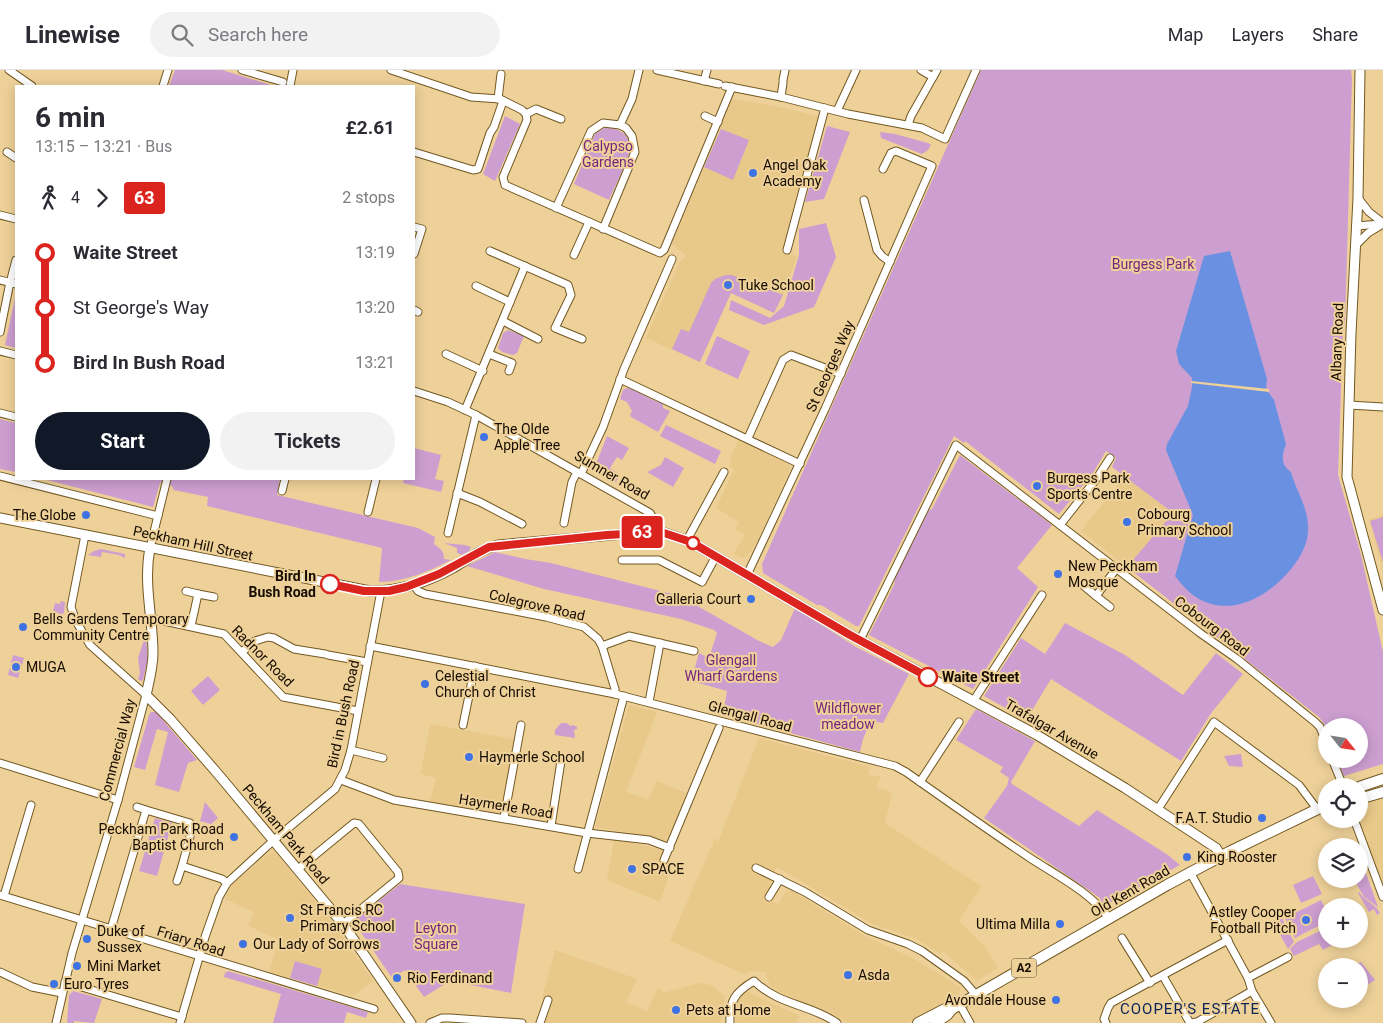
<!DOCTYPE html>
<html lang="en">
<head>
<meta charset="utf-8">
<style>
  :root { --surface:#fff; --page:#f2f2f3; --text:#2b2b33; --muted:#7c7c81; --line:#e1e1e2; --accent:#111827 }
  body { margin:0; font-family:Roboto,sans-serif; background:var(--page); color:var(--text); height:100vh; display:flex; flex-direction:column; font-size:19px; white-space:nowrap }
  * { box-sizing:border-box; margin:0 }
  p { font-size:16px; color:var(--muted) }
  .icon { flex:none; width:28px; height:28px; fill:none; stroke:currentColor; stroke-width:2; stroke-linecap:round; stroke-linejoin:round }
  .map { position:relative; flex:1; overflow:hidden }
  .sheet { position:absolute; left:15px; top:15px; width:400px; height:395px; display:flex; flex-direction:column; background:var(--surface); border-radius:0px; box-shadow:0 2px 12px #0003 }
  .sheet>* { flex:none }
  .badge { padding:0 10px; border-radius:4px; font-size:18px; line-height:32px }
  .needle { width:32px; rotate:120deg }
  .tools { position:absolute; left:1318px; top:648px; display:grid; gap:10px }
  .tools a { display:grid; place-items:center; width:50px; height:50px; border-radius:50%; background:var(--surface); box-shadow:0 2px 12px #0003; font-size:25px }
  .map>.badge { position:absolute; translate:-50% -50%; box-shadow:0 0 0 2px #fff }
  .legs { display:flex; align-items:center; gap:8px; height:55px; padding:0 20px; font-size:16px }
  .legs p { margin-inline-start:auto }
  .overview { display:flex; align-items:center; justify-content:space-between; height:85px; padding:0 20px }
  h1 { font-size:28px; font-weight:700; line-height:38px }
  .button { display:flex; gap:10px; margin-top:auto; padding:10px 20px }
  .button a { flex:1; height:58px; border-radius:30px; background:var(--accent); color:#fff; font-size:20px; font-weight:700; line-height:58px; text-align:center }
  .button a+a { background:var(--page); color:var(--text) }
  ul { padding:0 20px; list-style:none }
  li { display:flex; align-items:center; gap:18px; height:55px; font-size:19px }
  li i { display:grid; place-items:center; width:8px; height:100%; margin:0 6px; background:currentColor }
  li i::after { content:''; width:12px; height:12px; margin:-6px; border:4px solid; border-radius:50%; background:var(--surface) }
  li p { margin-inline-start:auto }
  li:first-child i { background:linear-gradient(#0000 50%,currentColor 0) }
  li:last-child i { background:linear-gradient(currentColor 50%,#0000 0) }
  header { display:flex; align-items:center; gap:30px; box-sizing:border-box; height:70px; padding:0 25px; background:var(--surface); border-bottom:1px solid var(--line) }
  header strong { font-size:24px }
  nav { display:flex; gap:28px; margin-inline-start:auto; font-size:18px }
  .search { width:350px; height:45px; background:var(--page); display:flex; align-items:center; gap:12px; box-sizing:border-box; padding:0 18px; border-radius:28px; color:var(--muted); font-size:19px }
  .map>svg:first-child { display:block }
</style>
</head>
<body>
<header>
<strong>Linewise</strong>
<div class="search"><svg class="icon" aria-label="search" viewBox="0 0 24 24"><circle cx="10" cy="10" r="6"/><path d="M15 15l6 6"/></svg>Search here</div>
<nav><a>Map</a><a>Layers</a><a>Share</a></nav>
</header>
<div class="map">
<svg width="1383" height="953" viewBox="0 0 1383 953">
  <rect width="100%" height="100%" fill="#eed199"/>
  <g fill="#e9c989">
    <path d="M732,29L774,36L819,46L784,181L797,187L783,225L774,243L731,223L700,292L646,268L679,193L686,186L672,174Z"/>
    <path d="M739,369L788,394L791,397L758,470L747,487L741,488L733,484L745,465L735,459L739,452L716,438L734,400L729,396L732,391L729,390Z"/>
    <path d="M1125,406L1173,443L1127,497L1081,461Z"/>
    <path d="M1383,445V502L1369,449Z"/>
    <path d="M629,635L657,642L626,722L648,729L657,711L687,723L668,773L665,774L643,765L595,757Z"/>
    <path d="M430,654L518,670L504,747L429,734L436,708L421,704Z"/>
    <path d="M759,668L871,697L868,705L881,706L876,717L892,722L885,753L981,816L959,851L986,878L998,898L977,911L943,881L941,884L914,868L872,854L777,797L773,803L755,795L752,800L770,810L771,818L766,827L778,834L786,821H792L865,866L911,887L951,911L961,918L958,926L908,953H847L829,941L805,935L771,917L766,906V902L750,901L746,905L670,871L715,768L718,772Z"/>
    <path d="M1383,728V813L1358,749L1359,734Z"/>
    <path d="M618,769L662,780L664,784L661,789L673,794L660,832L607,810L614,770Z"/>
    <path d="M273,780L335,855L373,911L353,926L269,902L279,870L248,856L254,842L225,829L231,815Z"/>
    <path d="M555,880L637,909L626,932L647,941L658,918L663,923L699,913L711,915L725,926L721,953H545L553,931L542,928Z"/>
    <path d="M745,922H748L800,946L796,953H736L737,931L741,924Z"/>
  </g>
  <g fill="#cd9fd1">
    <path d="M175,0H222L274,16H169Z"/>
    <path d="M981,0H1351L1352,9L1345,253L1343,261L1338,405L1361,485L1383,582V694L1344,706L1337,689H1359V656L1326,657L1319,647L1127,497L1173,443L1112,397L1116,388L1106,381L1093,403L1059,444L965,371L964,373L954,366L859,556H856L821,535H817L763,503L762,494Z"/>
    <path d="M505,46L520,54L495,111L483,104Z"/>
    <path d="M827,56L850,62L824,129L805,132Z"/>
    <path d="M604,58C616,57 630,63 630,77C630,88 614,118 609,130L574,114L595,64Z"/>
    <path d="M721,59L749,70L733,110L704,97Z"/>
    <path d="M880,62L895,64L928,73L931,75L928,80L922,84L881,68Z"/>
    <path d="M826,153L836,187L814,237L764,255L729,240L731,230L770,248L784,236L799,185V159Z"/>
    <path d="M725,205H732L783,225L774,243L731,223L700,292L672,279L681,259L689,262L711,213L715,209Z"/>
    <path d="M16,224V278L5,275Z"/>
    <path d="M508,260L524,266L517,283L513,285L502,282L498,278L503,263Z"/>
    <path d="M717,266L750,281L738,309L705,294Z"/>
    <path d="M627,318C637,319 646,327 655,331C657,332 660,332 663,333V338L670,341L658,362L631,347L630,345L632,341L627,332L620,329L623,320Z"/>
    <path d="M0,349L16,353V402L0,399Z"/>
    <path d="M666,355L721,381L715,394L660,366Z"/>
    <path d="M607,366L629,378L622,390L617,387L610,398L620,405L616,412L600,403L596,394Z"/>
    <path d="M414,378L441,385L435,409L444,411L441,422L403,413L404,409H414Z"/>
    <path d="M960,385L1052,455L1017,498L1038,517L973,619L869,565L894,515L896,505L929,440L932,439Z"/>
    <path d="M665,387L684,398L673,417L647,402L661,395Z"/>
    <path d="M43,409H280L277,425L418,458L435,467L434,474C440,479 444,480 444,489L451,490C430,501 404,512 379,512L382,478L207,436L208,427L174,420L172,416L160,413L153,437Z"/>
    <path d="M1383,447V492L1370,451Z"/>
    <path d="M444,473L465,475L471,477L469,481L462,485L457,483V478Z"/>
    <path d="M101,479L125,484V488L119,485L102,482L101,487L88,485L94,481Z"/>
    <path d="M495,482L525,489L551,493L680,526L759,571L773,577L781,570L795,538L856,577L909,604L883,653L871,651L863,669L860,682L736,648L737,643L735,647L723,644L727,621L691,611L699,583L709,588L717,563L714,560L681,549L544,519L467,496Z"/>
    <path d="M61,531L65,532L64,543L61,544L53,541L55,533L60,534Z"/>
    <path d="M1065,553L1125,585L1183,625L1216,583L1243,604L1212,642L1181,691L1051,609L1028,647L1027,650L984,626L1021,568L1045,584Z"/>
    <path d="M145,567H146L148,588L143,610L141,611L138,609L140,603L138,588Z"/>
    <path d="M13,585L24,588L18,608L8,605Z"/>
    <path d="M208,606L220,620L203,635L191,621Z"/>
    <path d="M976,639L1035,671L1011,712L1012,714L1079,756L1097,740L1168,785L1180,795L1104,836L1100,828L984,748L1007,716L1009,708L1000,702L1003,697L956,670Z"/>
    <path d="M151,642H156L197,690L188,693L179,722L155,715L168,662L157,659L145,700L134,697L149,645Z"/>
    <path d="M561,653H566L571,656L573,655L577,657V659L574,660L575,668L555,665V660Z"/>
    <path d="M1241,684L1243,697L1229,696L1224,686Z"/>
    <path d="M205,732L218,748L211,754L200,751Z"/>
    <path d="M155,748L172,753L157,806L139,801Z"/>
    <path d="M1361,791L1362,792L1378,837L1364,827L1356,813L1357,809H1359Z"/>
    <path d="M1313,806L1322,824L1301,833L1293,815Z"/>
    <path d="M400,814L525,834L511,923L450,911L424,927L405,900L392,908L356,855V849Z"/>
    <path d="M1359,822C1364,831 1376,834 1380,843L1377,845L1374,839L1369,842L1358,823Z"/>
    <path d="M1321,830L1326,840V852L1295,868L1285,848Z"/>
    <path d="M1282,848L1294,872L1288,879L1273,852Z"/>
    <path d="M1326,858V869H1343L1323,880L1319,874L1294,886L1290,879L1297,872Z"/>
    <path d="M295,891L322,899L317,916L290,908Z"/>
    <path d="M1361,892L1375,910L1359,920V896H1353Z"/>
    <path d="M228,901L368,942L366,948L347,942L344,953H273L281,924L224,907L225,903Z"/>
    <path d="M73,921L102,929L94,953L74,951V953H68L67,952L69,925Z"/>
  </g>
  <path fill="#6a91e1" d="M1230,181L1267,309L1266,319L1274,330L1286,374C1282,384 1280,395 1291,402C1296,421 1309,438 1308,460C1308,478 1295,496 1282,509C1256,534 1218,549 1187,520C1183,516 1179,511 1175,506L1193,445L1166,380L1167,374L1188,336L1192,317V308L1179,294L1176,281L1204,186Z"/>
  <path fill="#eed199" d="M1191,311L1269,319V322L1191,313Z"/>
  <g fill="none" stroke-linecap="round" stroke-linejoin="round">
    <g stroke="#725822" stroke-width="9">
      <g id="minor">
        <path d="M9,0L32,16"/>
        <path d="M242,0L283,12"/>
        <path d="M391,0L471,27L500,29L522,40L526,44L527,50L503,107L505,115L660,183L664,180L732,17"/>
        <path d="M657,0L719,14"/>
        <path d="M921,0L933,7"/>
        <path d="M783,10L785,0"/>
        <path d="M704,11L707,0"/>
        <path d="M163,16L168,0"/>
        <path d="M290,16L293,0"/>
        <path d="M725,16L781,27L848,44L922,58L945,69L976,0"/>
        <path d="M781,27L783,13"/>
        <path d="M498,29L501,4"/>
        <path d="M837,41L856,0"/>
        <path d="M526,44L536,39L561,49"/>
        <path d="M705,46L718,52"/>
        <path d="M620,55L632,29L639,0"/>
        <path d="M908,55L911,46L937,0"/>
        <path d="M7,82L16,88"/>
        <path d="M414,82L473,100L478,99L490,63L494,57L503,31"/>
        <path d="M1358,128L1369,142L1383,153"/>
        <path d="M864,130L877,180L882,186L890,192"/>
        <path d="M556,138L591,61L603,53L620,55L626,58L632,66L635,82L603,159"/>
        <path d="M0,145L16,149"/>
        <path d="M1356,156L1381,154"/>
        <path d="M414,157L422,159L414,184"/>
        <path d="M1356,175L1368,163L1383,154"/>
        <path d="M787,180L825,38"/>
        <path d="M490,181L568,215L571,225L555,258L582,269"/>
        <path d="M574,185L589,152"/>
        <path d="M0,210L16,214"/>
        <path d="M476,216L510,232"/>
        <path d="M414,240L418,242"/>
        <path d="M503,251L538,269"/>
        <path d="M0,262L9,217L16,190"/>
        <path d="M0,281L16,285"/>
        <path d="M446,284L483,301"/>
        <path d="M489,284L512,293L509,301"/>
        <path d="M620,309L800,394"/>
        <path d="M414,321L448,332L476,345L650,443L655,451L656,462"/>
        <path d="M1349,335L1383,337"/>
        <path d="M465,340L525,196"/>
        <path d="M0,343L16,347"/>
        <path d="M748,368L783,290L791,285L841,304"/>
        <path d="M581,404L603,357L624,299L672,189"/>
        <path d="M0,406L158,446"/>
        <path d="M282,421L285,409"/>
        <path d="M457,423L480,432L522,454"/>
        <path d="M368,442L376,409"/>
        <path d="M564,453L572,412L577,402"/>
        <path d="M1060,455L1097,408L1110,388"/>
        <path d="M448,463L476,345"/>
        <path d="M687,470L724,402"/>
        <path d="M150,478L167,409"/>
        <path d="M622,490H659L702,512L716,486"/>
        <path d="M747,505L825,339L932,96L896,81L891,83L883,99"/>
        <path d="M1078,511L1096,526"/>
        <path d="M413,514L418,521L425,524L546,547L584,557L598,569L602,576L615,619V624"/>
        <path d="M186,521L198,524"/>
        <path d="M1110,537L1096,526L1116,499"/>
        <path d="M150,548L224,564L283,627L358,641"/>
        <path d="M191,556L198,524L214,527"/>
        <path d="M860,570L956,375L1200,563L1237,589L1315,652L1320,657L1326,672"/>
        <path d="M370,576L615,624L895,696L906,702C947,731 988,760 1030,788C1056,805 1090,822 1109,848"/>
        <path d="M602,576L629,566L694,581"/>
        <path d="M242,582L255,571L268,567L274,568L294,579L325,584"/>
        <path d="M328,585L367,592"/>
        <path d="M974,630L1042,525"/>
        <path d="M649,632L660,573"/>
        <path d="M463,655L475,596"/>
        <path d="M351,680L383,688"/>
        <path d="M1332,689L1343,716"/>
        <path d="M0,693L118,730"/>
        <path d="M341,710L394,730L587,763L649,770L670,778"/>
        <path d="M920,712L959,652"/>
        <path d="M137,737L146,740"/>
        <path d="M1158,739L1214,652L1299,715L1317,739"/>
        <path d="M504,748L521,655"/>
        <path d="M1354,749L1383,827"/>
        <path d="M551,756L561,691"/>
        <path d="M664,790L719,658"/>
        <path d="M756,798L805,822L868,860L908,874L922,881L964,911L976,925"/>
        <path d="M298,799L354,753L359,754L398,802L399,808L343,854"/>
        <path d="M578,799L624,626"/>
        <path d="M1190,802L1248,908L1252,921L1271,953"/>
        <path d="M177,811L182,796"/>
        <path d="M0,825L374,939"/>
        <path d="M4,826L31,735"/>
        <path d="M769,827L780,809"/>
        <path d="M111,859L146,740L190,753L192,759L182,796L222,809L227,813"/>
        <path d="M1122,868L1150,913"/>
        <path d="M0,902L32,917L62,923"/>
        <path d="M1163,906L1190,953"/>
        <path d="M1248,908L1288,887"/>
        <path d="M65,912L182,947"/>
        <path d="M960,935L970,953"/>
        <path d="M56,953L72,883L118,730L146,625L90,575L76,551L71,537L85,465"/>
        <path d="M180,953L205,867L219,827L227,813L274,770L335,719L345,700L351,680L381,521"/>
        <path d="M430,953L442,948H450L522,953"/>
        <path d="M540,953L548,930"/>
        <path d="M730,953C729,931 735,922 754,911C780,936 810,934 837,953"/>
        <path d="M1106,953L1104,949L1108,938L1111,933L1228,870"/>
        <path d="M1190,953L1197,952L1252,921"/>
      </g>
    </g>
    <g stroke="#725822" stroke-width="11">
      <g id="major">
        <path d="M1360,0L1358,128L1351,263L1347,407L1383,540"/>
        <path d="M0,448L370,521C399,521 428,512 453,498C468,489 481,479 498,475L646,462L665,463L691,472L850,565L1037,665L1125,718L1216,778L1221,786"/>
        <path d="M150,478C143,514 153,548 153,583C153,597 149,612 146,625L171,650L218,704L343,854L411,953"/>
      </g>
    </g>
    <g stroke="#725822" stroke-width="12">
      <g id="highway">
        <path d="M1359,717L1383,709"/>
        <path d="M1359,729L1383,722"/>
        <path d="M918,953L945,939H951"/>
        <path d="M935,953L947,945L952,939L1167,815L1229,782L1326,735"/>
      </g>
    </g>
    <use href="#minor" stroke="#fff" stroke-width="7"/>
    <use href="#major" stroke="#fff" stroke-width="9"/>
    <use href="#highway" stroke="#fff" stroke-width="10"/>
  </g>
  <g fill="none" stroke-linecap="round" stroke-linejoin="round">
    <g stroke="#fff" stroke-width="11">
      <path id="line-1" d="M330,514L364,521H389L406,517L439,504L489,477L607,465L661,462L691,472L850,565L928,607"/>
    </g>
    <use href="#line-1" stroke="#dc241f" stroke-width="8"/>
  </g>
  <g fill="#3f72e3" stroke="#eed199" stroke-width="2">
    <circle cx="753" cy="103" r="5"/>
    <circle cx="728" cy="215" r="5"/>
    <circle cx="484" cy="367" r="5"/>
    <circle cx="1037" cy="416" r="5"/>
    <circle cx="86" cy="445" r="5"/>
    <circle cx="1127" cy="452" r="5"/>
    <circle cx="1058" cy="504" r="5"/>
    <circle cx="751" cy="529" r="5"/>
    <circle cx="23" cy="557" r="5"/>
    <circle cx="16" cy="597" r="5"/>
    <circle cx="425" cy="614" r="5"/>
    <circle cx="469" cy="687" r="5"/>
    <circle cx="1262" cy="748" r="5"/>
    <circle cx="234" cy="767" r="5"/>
    <circle cx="1187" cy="787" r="5"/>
    <circle cx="632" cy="799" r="5"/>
    <circle cx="290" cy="848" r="5"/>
    <circle cx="1306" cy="850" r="5"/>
    <circle cx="1060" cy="854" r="5"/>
    <circle cx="87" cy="869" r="5"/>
    <circle cx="243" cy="874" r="5"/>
    <circle cx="77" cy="896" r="5"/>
    <circle cx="848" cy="905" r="5"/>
    <circle cx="397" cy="908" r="5"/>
    <circle cx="54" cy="914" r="5"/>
    <circle cx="1056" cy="930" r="5"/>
    <circle cx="676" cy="940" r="5"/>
  </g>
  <g fill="#fff" stroke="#dc241f" stroke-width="2.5">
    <circle cx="693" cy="473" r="6"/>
    <circle cx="330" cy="514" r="9"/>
    <circle cx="928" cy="607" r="9"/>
  </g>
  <g text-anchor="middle" stroke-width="4" stroke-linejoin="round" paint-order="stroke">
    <rect fill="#eed199" stroke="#56462e" stroke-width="1" x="1011.5" y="888.5" width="25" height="19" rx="4"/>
    <g font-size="12" font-weight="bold" fill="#150b00">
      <text x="1024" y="902">A2</text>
    </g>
    <g font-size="14" fill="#76257f" stroke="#eed199">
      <text x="608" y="81">Calypso<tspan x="608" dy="16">Gardens</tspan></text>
      <text x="1153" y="199">Burgess Park</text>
      <text x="731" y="595">Glengall<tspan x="731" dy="16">Wharf Gardens</tspan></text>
      <text x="848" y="643">Wildflower<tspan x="848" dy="16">meadow</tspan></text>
      <text x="436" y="863">Leyton<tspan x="436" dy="16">Square</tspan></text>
    </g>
    <g font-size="14" fill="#150b00" stroke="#eed199" text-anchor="start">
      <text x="763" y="100">Angel Oak<tspan x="763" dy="16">Academy</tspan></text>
      <text x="738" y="220">Tuke School</text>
      <text x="494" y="364">The Olde<tspan x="494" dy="16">Apple Tree</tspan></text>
      <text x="1047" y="413">Burgess Park<tspan x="1047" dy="16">Sports Centre</tspan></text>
      <text x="1137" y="449">Cobourg<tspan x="1137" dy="16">Primary School</tspan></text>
      <text x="76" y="450" text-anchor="end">The Globe</text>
      <text x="1068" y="501">New Peckham<tspan x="1068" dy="16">Mosque</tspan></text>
      <text x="741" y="534" text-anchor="end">Galleria Court</text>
      <text x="33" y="554">Bells Gardens Temporary<tspan x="33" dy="16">Community Centre</tspan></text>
      <text x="26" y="602">MUGA</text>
      <text x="435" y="611">Celestial<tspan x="435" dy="16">Church of Christ</tspan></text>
      <text x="479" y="692">Haymerle School</text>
      <text x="1252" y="753" text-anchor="end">F.A.T. Studio</text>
      <text x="224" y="764" text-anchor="end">Peckham Park Road<tspan x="224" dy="16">Baptist Church</tspan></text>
      <text x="1197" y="792">King Rooster</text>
      <text x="642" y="804">SPACE</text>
      <text x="300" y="845">St Francis RC<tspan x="300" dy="16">Primary School</tspan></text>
      <text x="1296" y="847" text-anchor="end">Astley Cooper<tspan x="1296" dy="16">Football Pitch</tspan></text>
      <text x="1050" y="859" text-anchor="end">Ultima Milla</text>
      <text x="97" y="866">Duke of<tspan x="97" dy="16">Sussex</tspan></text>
      <text x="253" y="879">Our Lady of Sorrows</text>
      <text x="87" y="901">Mini Market</text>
      <text x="858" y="910">Asda</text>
      <text x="407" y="913">Rio Ferdinand</text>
      <text x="64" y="919">Euro Tyres</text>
      <text x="1046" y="935" text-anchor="end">Avondale House</text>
      <text x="686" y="945">Pets at Home</text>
    </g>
    <g font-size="14" fill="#150b00" stroke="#eed199">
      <text transform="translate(1337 272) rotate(-88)" y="5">Albany Road</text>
      <text transform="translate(830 296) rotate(-66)" y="5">St Georges Way</text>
      <text transform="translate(612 405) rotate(30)" y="5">Sumner Road</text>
      <text transform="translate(193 473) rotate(12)" y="5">Peckham Hill Street</text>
      <text transform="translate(537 535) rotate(13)" y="5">Colegrove Road</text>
      <text transform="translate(1212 556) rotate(37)" y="5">Cobourg Road</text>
      <text transform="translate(263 586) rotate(45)" y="5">Radnor Road</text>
      <text transform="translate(343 644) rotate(-78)" y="5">Bird in Bush Road</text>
      <text transform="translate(750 646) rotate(15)" y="5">Glengall Road</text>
      <text transform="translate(1052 659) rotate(30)" y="5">Trafalgar Avenue</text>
      <text transform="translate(117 680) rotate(-75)" y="5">Commercial Way</text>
      <text transform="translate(506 736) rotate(9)" y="5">Haymerle Road</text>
      <text transform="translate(286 764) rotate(50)" y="5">Peckham Park Road</text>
      <text transform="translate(1130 821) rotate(-30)" y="5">Old Kent Road</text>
      <text transform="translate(191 871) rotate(18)" y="5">Friary Road</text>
    </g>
    <g font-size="14" font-weight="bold" fill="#150b00" stroke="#eed199" text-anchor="end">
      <text x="316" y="511">Bird In<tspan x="316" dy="16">Bush Road</tspan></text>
      <text x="942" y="612" text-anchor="start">Waite Street</text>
    </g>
    <g font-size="15" letter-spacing="1" fill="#0d2459" stroke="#eed199">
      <text x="1190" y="944">COOPER'S ESTATE</text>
    </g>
  </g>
</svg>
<div class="tools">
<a><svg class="needle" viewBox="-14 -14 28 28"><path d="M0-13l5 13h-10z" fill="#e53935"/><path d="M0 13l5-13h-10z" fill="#7c7c81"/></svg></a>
<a><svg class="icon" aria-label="locate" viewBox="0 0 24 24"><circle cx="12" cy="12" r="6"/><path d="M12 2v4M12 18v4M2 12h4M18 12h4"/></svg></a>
<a><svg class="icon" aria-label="layers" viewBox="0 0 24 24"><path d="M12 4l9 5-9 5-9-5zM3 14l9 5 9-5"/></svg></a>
<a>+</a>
<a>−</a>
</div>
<b class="badge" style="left:642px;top:462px;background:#dc241f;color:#fff">63</b>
<section class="sheet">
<div class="overview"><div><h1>6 min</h1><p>13:15 – 13:21 · Bus</p></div><b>£2.61</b></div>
<div class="legs"><svg class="icon" aria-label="walk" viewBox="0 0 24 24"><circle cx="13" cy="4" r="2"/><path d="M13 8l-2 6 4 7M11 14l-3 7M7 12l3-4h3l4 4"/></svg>4<svg class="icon" aria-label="forward" viewBox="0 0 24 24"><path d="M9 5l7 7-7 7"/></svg><b class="badge" style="background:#dc241f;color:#fff">63</b><p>2 stops</p></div>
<ul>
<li><i style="color:#dc241f"></i><b>Waite Street</b><p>13:19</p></li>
<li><i style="color:#dc241f"></i><span>St George's Way</span><p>13:20</p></li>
<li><i style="color:#dc241f"></i><b>Bird In Bush Road</b><p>13:21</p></li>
</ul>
<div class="button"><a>Start</a><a>Tickets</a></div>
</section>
</div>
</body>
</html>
